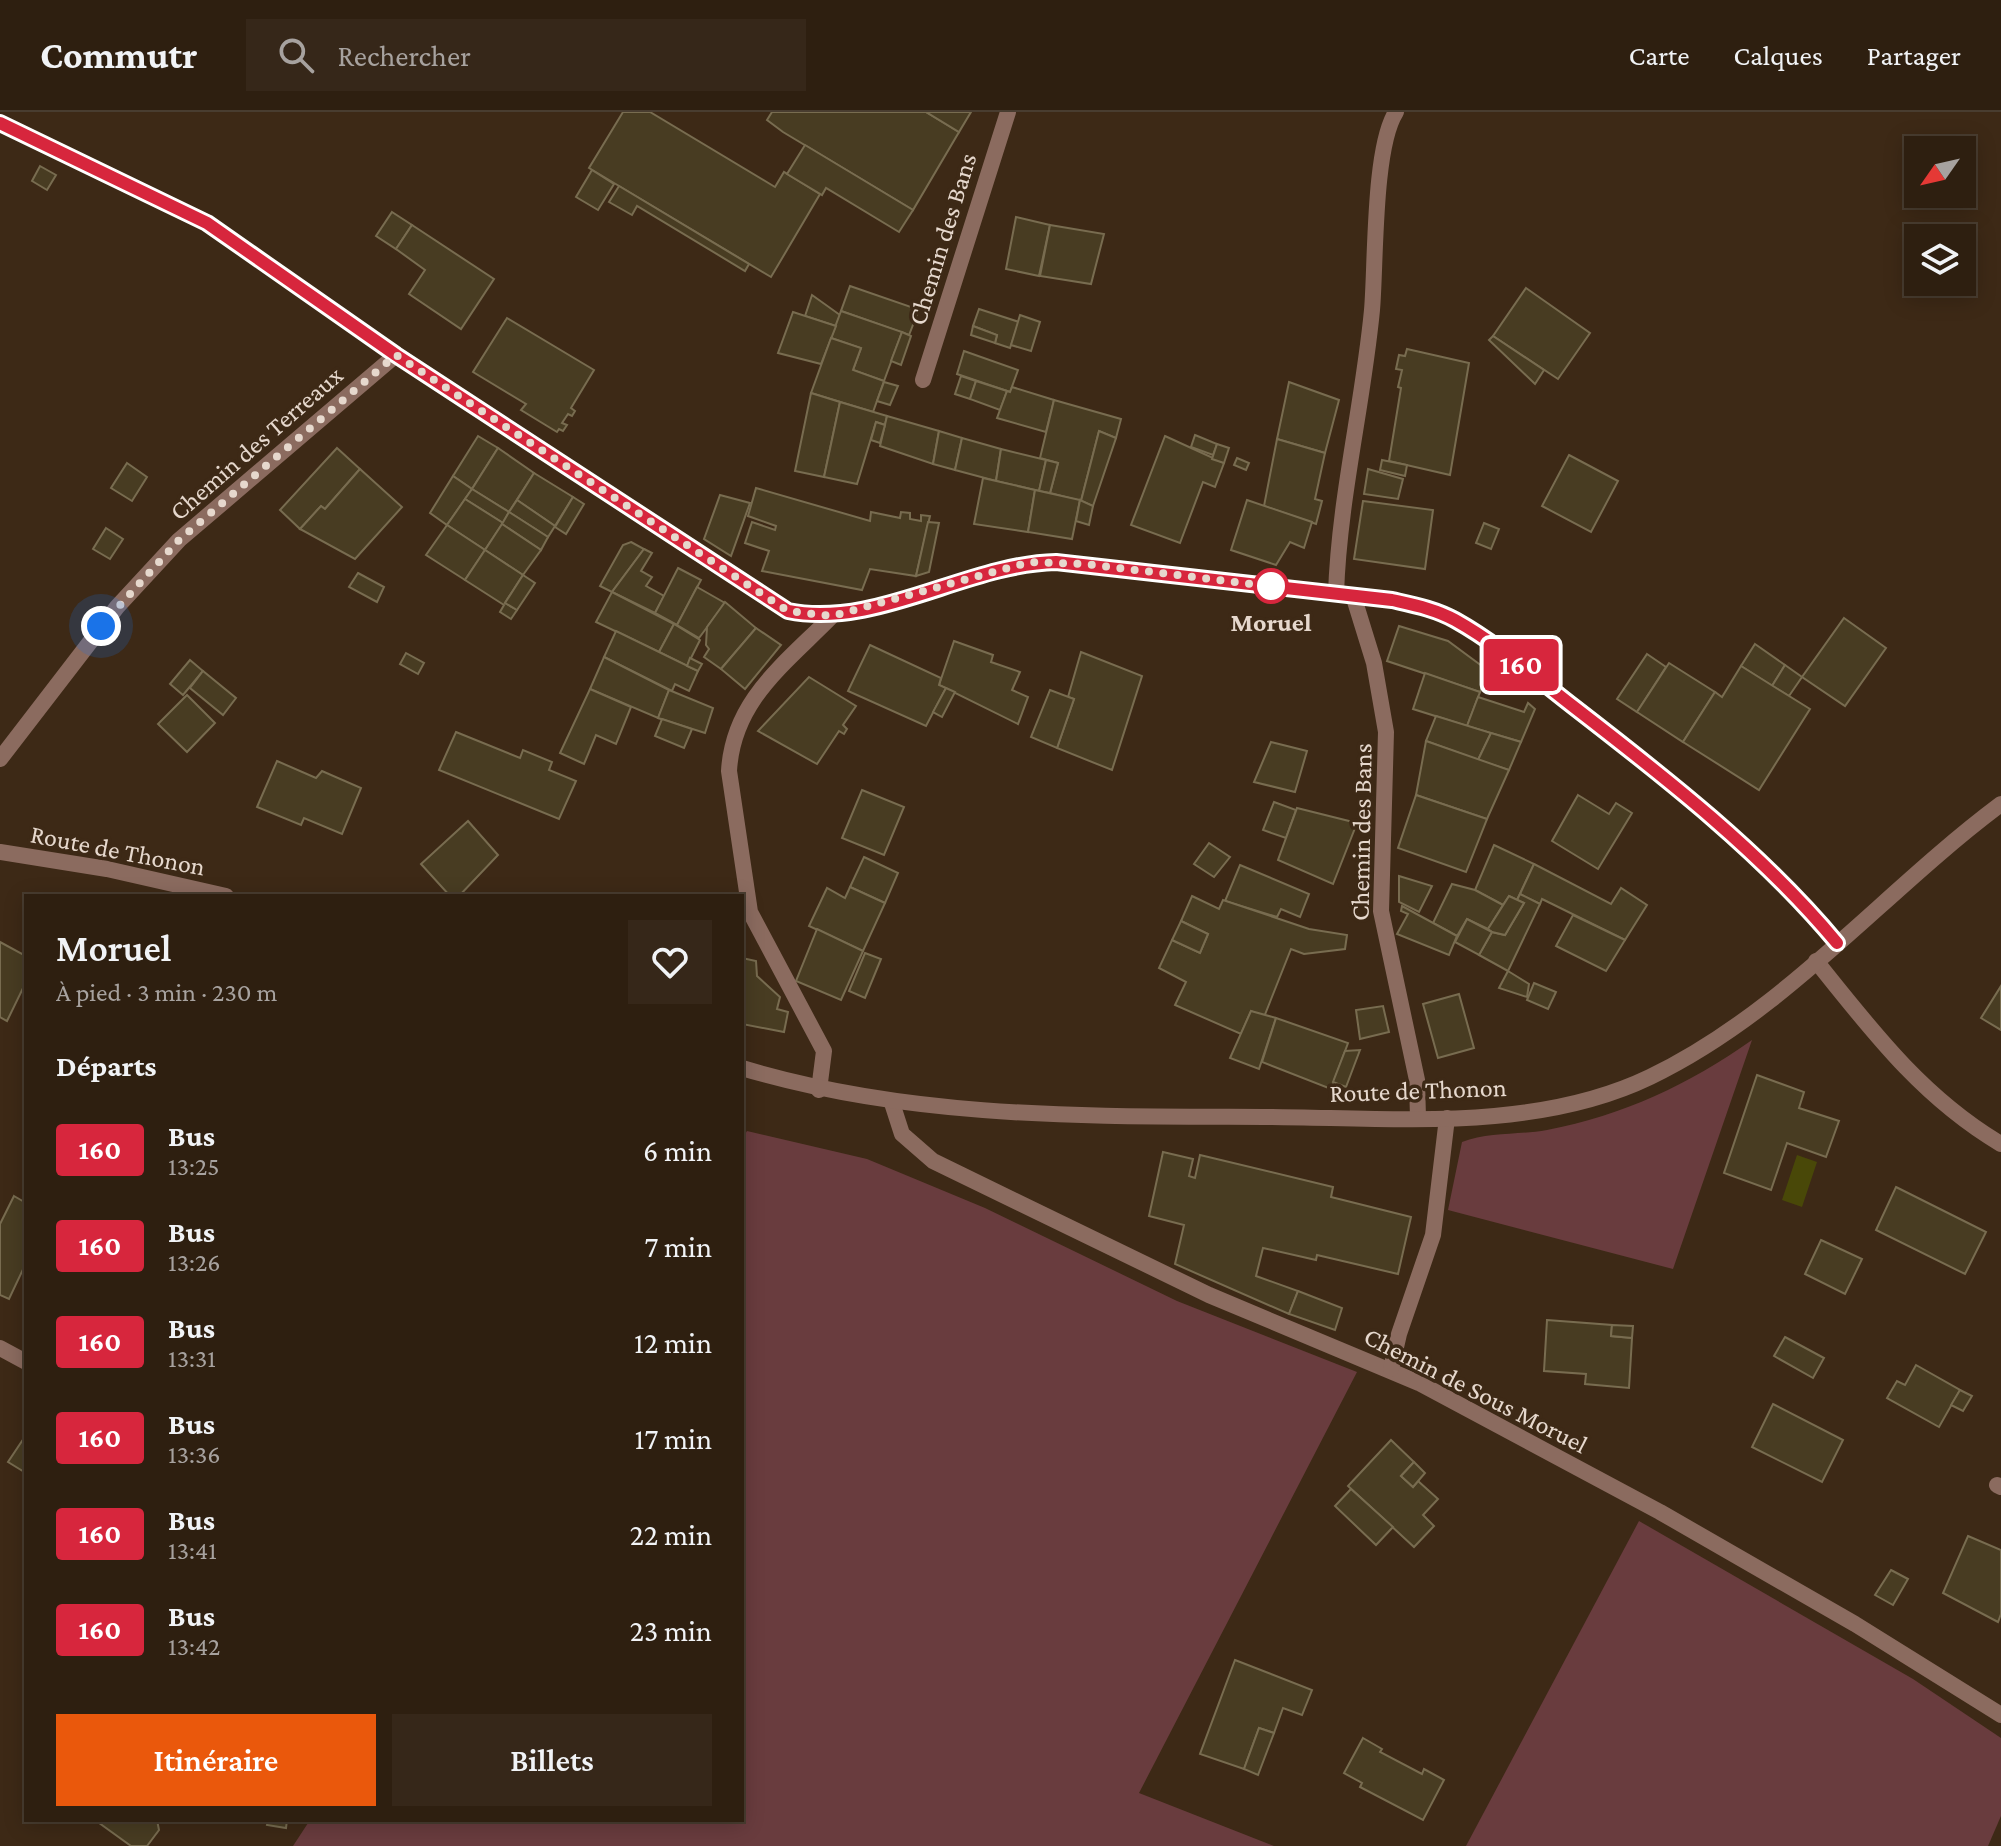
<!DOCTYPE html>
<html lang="fr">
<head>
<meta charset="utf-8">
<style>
  :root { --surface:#2e1f10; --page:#362719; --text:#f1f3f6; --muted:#a7a29f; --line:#493d30; --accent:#ea580c }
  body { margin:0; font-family:"Crimson Pro",serif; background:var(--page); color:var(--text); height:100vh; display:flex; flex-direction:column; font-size:30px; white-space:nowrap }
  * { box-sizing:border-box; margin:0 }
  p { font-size:26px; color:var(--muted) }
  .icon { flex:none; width:44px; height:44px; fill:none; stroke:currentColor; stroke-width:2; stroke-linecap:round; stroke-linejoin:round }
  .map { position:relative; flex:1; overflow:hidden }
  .drawer { position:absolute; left:24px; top:782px; width:720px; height:928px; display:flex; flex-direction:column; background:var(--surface); border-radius:0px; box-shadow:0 4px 20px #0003,0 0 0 2px var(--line) }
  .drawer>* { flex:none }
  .badge { padding:0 16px; border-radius:6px; font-size:28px; line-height:52px }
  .needle { width:52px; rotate:236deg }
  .controls { position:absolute; left:1904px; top:24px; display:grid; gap:16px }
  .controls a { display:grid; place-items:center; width:72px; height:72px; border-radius:0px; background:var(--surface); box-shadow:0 4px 20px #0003,0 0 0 2px var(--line); font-size:40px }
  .you { position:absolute; width:40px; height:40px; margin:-20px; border:6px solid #fff; border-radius:50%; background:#1a73e8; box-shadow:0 0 0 12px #1a73e833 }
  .map>.badge { position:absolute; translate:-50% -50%; box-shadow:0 0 0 4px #fff }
  h2 { padding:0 32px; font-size:30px; line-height:72px }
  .round { display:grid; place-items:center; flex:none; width:84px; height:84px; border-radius:0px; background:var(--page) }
  .head { display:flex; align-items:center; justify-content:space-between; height:136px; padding:0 32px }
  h1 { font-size:38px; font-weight:600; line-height:60px }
  .action { display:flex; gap:16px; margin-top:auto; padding:16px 32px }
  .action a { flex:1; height:92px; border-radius:0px; background:var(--accent); color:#fff; font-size:32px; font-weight:600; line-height:92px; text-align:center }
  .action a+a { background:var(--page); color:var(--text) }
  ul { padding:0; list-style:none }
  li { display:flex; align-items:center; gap:24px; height:96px; padding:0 32px }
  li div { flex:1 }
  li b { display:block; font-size:30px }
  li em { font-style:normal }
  li .badge { min-width:88px; font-weight:700; text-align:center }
  header { display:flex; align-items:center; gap:48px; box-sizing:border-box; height:112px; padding:0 40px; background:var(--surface); border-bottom:2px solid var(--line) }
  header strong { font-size:38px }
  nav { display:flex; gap:44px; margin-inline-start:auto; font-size:28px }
  .search { width:560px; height:72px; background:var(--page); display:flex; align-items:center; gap:20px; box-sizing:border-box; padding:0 28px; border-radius:0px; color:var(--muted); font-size:30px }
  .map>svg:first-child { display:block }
</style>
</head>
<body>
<header>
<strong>Commutr</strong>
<div class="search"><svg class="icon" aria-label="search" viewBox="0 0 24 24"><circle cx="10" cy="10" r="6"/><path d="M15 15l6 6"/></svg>Rechercher</div>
<nav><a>Carte</a><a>Calques</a><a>Partager</a></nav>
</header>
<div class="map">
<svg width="2001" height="1734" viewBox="0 0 2001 1734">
  <rect width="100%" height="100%" fill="#3d2916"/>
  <g fill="#693c3e">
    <path d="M1752,928L1673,1157L1448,1098L1462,1030C1488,1020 1519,1023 1547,1018C1624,1003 1688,973 1752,928Z"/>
    <path d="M747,1019L867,1047L985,1096L1177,1189L1357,1260L1139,1681L1274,1734H293L310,1708H742V1027Z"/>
    <path d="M1639,1409L1913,1567L2001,1626V1704L1988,1734H1466Z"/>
  </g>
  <path fill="#494808" d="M1797,1043L1817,1050L1802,1095L1782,1088Z"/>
  <g fill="#483c22" stroke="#786c50" stroke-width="2">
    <path d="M623,0H650L775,75L784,60L820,82L771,165L589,56Z"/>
    <path d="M772,0H926L959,20L913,98L783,20L767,8Z"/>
    <path d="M926,0H971L959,20Z"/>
    <path d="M805,33L913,98L899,120L826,76L822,83L787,62Z"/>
    <path d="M40,54L56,63L47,78L32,69Z"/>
    <path d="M592,58L614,72L598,98L576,85Z"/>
    <path d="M619,74L749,152L745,159L637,94L632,103L609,90Z"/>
    <path d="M392,100L412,113L396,137L376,124Z"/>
    <path d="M1016,105L1050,113L1039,164L1006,157Z"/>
    <path d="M412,113L494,167L461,217L409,182L425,158L396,137Z"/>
    <path d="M1050,113L1104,122L1091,172L1040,164Z"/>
    <path d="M850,174L914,196L918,200L909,223L841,199Z"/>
    <path d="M1526,176L1590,221L1558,267L1493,224Z"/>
    <path d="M812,183L840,203L836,214L805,204Z"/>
    <path d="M979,197L1019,210L1010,236L995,231L997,223L973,214Z"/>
    <path d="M841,199L902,220L884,269L853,258L861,236L831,226Z"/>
    <path d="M793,200L836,214L821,252L778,241Z"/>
    <path d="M1020,203L1040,210L1031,239L1011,233Z"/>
    <path d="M507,206L594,258L571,296L575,299L572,304L568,302L562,311L567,313L563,319L559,317L557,320L521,298L526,292L473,260Z"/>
    <path d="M973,214L997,223L995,231L971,223Z"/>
    <path d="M902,220L911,224L901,253L891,249Z"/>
    <path d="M1493,224L1544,258L1535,272L1489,228Z"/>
    <path d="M831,226L861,236L853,258L884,269L873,300L811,281Z"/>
    <path d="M1407,237L1469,251L1450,363L1389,349L1401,276L1398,275L1402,258L1396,257L1399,243L1405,244Z"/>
    <path d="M964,239L1018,258L1010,280L957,262Z"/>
    <path d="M961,264L976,269L970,287L955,282Z"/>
    <path d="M976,269L1007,279L1000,298L970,287Z"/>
    <path d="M884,270L898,274L890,293L877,289Z"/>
    <path d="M1289,270L1339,288L1325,341L1277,327Z"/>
    <path d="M1012,275L1054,288L1046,320L997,306L1007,279L1010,280Z"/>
    <path d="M811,281L840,290L824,365L795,359Z"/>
    <path d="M1054,288L1121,307L1116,326L1099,319L1081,389L1050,381L1058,351L1040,346Z"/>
    <path d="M840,290L887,304L885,313L876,310L857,372L824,365Z"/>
    <path d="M887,304L939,319L933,352L880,334Z"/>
    <path d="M876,310L885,313L880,331L871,328Z"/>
    <path d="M939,319L962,326L955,358L933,352Z"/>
    <path d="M1099,319L1116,326L1093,394L1081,389Z"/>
    <path d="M1195,323L1217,332L1213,343L1191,335Z"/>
    <path d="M478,324L498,336L472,377L453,364Z"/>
    <path d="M1165,324L1224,351L1215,375L1203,370L1180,431L1131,413Z"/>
    <path d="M962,326L1001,337L996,369L955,358Z"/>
    <path d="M1277,327L1325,341L1315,387L1322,389L1316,412L1264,394Z"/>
    <path d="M1217,332L1229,336L1224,351L1212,347Z"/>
    <path d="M337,336L360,357L325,397L321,394L300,417L280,398Z"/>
    <path d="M498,336L534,361L509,400L472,377Z"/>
    <path d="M1001,337L1046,348L1039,379L996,369Z"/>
    <path d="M1569,343L1618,369L1591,420L1542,394Z"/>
    <path d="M1237,346L1249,351L1246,358L1234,353Z"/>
    <path d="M1046,348L1058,351L1050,381L1039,379Z"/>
    <path d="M1382,348L1407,353L1405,364L1380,358Z"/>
    <path d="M127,351L147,365L132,389L111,376Z"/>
    <path d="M360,357L402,395L355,447L300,417L321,394L325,397Z"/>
    <path d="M1368,357L1403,367L1398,387L1364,382Z"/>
    <path d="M534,361L573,385L555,414L517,388Z"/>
    <path d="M453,364L472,377L447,413L430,401Z"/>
    <path d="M983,366L1035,378L1028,420L974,412Z"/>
    <path d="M756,376L870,409L871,400L900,406L901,400L910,401V407L921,409V403L930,404L916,464L870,457L862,478L762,459L769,439L745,431L752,410L775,418L776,414L748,404Z"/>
    <path d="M472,377L509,400L503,411L465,387Z"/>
    <path d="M1035,378L1080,388L1072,427L1028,420Z"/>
    <path d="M720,383L750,391L731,444L704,427Z"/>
    <path d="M573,385L584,392L566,422L555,415Z"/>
    <path d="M465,387L503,411L485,438L447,413Z"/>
    <path d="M517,388L555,414L548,425L509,400Z"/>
    <path d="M1080,388L1093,394L1089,413L1076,409Z"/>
    <path d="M1247,388L1312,410L1304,436L1290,430L1276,453L1231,438Z"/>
    <path d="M1363,389L1433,398L1425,457L1354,447Z"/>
    <path d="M509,400L548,425L541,438L502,412Z"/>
    <path d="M928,410L939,411L929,460L916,464Z"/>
    <path d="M1484,411L1499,417L1491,437L1476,431Z"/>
    <path d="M502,412L541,438L523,463L485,438Z"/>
    <path d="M447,413L485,438L465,468L426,443Z"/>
    <path d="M106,416L123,427L110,447L93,437Z"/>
    <path d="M631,430L644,437L612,480L600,474L623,433Z"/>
    <path d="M644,437L652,441L641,459L652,465L646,474L664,484L655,501L612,480Z"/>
    <path d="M485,438L523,463L505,491L517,498L511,507L500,500L504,493L465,468Z"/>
    <path d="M678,456L701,468L677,513L655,501Z"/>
    <path d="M358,461L384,475L377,490L349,475Z"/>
    <path d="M523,463L535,471L517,498L505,491Z"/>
    <path d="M697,475L725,491L699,526L677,513Z"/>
    <path d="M612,480L674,512L659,540L596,510Z"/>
    <path d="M725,490L756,516L721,557L704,545L709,537L706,533L707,515Z"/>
    <path d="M1844,506L1886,536L1845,594L1802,565Z"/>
    <path d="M674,512L700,528L687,554L659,540Z"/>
    <path d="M1399,514L1448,529L1490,560L1480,580L1387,549Z"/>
    <path d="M756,516L781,533L745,577L721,557Z"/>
    <path d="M616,519L698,559L689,579L675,572L672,579L604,545Z"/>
    <path d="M954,529L993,543L991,550L1020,560L1012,578L1028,585L1018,612L939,573Z"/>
    <path d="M1755,532L1785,553L1772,574L1741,554Z"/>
    <path d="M870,533L941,566L939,573L946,576L926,614L848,579Z"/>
    <path d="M1081,540L1142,564L1112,658L1057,636L1074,587L1068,585Z"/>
    <path d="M406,541L424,551L418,562L400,552Z"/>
    <path d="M1647,542L1666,555L1637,600L1617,587Z"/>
    <path d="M604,545L669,578L658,606L590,577Z"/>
    <path d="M690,546L702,552L698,559L687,554Z"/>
    <path d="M190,548L203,559L183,583L170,572Z"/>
    <path d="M1669,551L1715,580L1683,630L1637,600Z"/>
    <path d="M1785,553L1802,565L1789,584L1772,574Z"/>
    <path d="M1741,554L1810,597L1759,678L1683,630L1715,580L1722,585Z"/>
    <path d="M203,559L236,586L223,603L190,576Z"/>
    <path d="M1425,561L1480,580L1467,614L1413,597Z"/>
    <path d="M809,565L856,594L843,613L847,617L844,622L839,619L817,652L758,619Z"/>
    <path d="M946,576L955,580L942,605L933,600Z"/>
    <path d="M590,577L631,595L616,632L596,623L584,652L560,641Z"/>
    <path d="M669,578L713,596L705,621L658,606Z"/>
    <path d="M1050,578L1074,587L1057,636L1031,625Z"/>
    <path d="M187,583L215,611L187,640L158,612Z"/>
    <path d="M1478,585L1524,600L1528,591L1535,597L1521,630L1467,614Z"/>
    <path d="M1436,604L1491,621L1478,648L1426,629Z"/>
    <path d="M662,607L692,617L684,636L655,624Z"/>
    <path d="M456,620L520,646L523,638L552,650L549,658L576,669L559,707L439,658Z"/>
    <path d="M1491,621L1521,630L1509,658L1478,648Z"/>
    <path d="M1426,629L1509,658L1487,707L1416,683Z"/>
    <path d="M1271,630L1307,639L1295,680L1254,670Z"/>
    <path d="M277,649L316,666L322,659L361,676L342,722L304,706L301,713L257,695Z"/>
    <path d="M862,678L904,695L884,743L842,726Z"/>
    <path d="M1416,683L1487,707L1466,760L1398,736Z"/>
    <path d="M1578,683L1609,702L1616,691L1632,701L1598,757L1552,729Z"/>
    <path d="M1274,690L1296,698L1286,726L1263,718Z"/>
    <path d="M1297,696L1357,711L1333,772L1278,748Z"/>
    <path d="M468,709L498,743L459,784H450L421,752Z"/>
    <path d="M1209,731L1230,745L1214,765L1194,752Z"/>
    <path d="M1494,733L1534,752L1517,788L1509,784L1503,793L1475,778Z"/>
    <path d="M864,745L898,761L885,791L850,775Z"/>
    <path d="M1534,752L1611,792L1621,776L1647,793L1625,828L1542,787L1540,792L1520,782Z"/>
    <path d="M1240,753L1309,782L1300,805L1281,797L1277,805L1225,789Z"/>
    <path d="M1399,764L1432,774L1419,800L1399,790Z"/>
    <path d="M1452,772L1475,778L1503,793L1488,817L1467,807L1457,824L1433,811Z"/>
    <path d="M850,775L885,791L863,839L809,814L827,776L845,786Z"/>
    <path d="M1520,782L1540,792L1508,859L1479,843L1492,820L1505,823L1524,791L1517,788Z"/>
    <path d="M1192,784L1219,797L1223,788L1309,817L1347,823L1345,837L1304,842L1291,837L1264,905L1251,899L1241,922L1175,893L1186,870L1159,856L1172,828L1200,841L1208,822L1181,809Z"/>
    <path d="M1509,784L1524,791L1505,823L1492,820L1488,817Z"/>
    <path d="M1402,794L1457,824L1449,843L1397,822L1408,802L1401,799Z"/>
    <path d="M1573,803L1625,828L1606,859L1556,834Z"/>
    <path d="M1467,807L1492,820L1479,843L1455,830Z"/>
    <path d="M1181,809L1208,822L1200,841L1172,828Z"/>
    <path d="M817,817L863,839L841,888L796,869Z"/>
    <path d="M0,830L26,844V870L7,909L0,905Z"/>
    <path d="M865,841L881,847L865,886L849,879Z"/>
    <path d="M742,846L756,849L757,864L780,885L777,897L788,900L784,920L742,912Z"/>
    <path d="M1508,859L1529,872L1527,885L1499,876Z"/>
    <path d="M1534,871L1556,880L1548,897L1527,888Z"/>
    <path d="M2001,874V918L1981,906Z"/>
    <path d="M1459,882L1474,936L1438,946L1423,892Z"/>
    <path d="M1383,894L1389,920L1360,927L1356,898Z"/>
    <path d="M1251,899L1276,906L1259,957L1230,946Z"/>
    <path d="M1276,906L1348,931L1331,977L1262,950Z"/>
    <path d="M1360,938L1346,975L1333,970L1345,939Z"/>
    <path d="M1757,963L1804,980L1799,996L1839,1009L1826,1045L1787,1031L1771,1078L1724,1061Z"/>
    <path d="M1163,1040L1193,1047L1189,1064L1195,1066L1200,1043L1333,1075L1331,1085L1411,1105L1398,1162L1317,1143L1316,1148L1263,1136L1256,1164L1298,1179L1289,1202L1175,1152L1184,1113L1149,1104Z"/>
    <path d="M1896,1075L1986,1120L1965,1162L1876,1118Z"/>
    <path d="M14,1084L26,1091V1151L9,1187L0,1183V1112Z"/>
    <path d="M1821,1128L1862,1147L1845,1182L1805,1162Z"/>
    <path d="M1298,1179L1342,1196L1335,1218L1289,1202Z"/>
    <path d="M1547,1208L1612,1213L1611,1224L1632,1226L1629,1276L1585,1272L1586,1262L1544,1259Z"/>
    <path d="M1612,1213L1633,1214L1632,1226L1611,1224Z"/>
    <path d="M1785,1225L1824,1246L1813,1266L1774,1244Z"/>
    <path d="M1916,1253L1960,1278L1939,1315L1887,1286L1897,1269L1905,1273Z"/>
    <path d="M1960,1278L1972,1284L1963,1299L1951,1293Z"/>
    <path d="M1773,1292L1843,1328L1822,1370L1752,1335Z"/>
    <path d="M26,1323V1361L8,1350Z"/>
    <path d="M1391,1328L1414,1350L1401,1364L1413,1375L1418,1369L1438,1387L1423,1403L1434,1414L1414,1435L1348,1374Z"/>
    <path d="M1414,1350L1425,1361L1413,1375L1401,1364Z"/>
    <path d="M1351,1377L1393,1415L1376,1433L1335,1394Z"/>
    <path d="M1968,1424L2001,1438V1502L1998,1510L1943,1481Z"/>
    <path d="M1891,1458L1908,1467L1893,1493L1875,1483Z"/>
    <path d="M1235,1548L1312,1578L1302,1603L1283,1596L1274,1621L1259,1616L1244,1657L1200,1642Z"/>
    <path d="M1259,1616L1274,1621L1258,1663L1244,1657Z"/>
    <path d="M1363,1626L1382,1637L1380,1640L1422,1662L1424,1657L1444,1668L1423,1708L1360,1675L1362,1671L1344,1661Z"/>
    <path d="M95,1708H157L159,1718L147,1734H131Z"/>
    <path d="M268,1708H287L286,1716L267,1713Z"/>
  </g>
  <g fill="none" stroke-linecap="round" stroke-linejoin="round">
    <path stroke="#8b6b5f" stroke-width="16" d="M1997,1373L2001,1375"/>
    <g stroke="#8b6b5f" stroke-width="16">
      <path d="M923,268L1008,0"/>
      <path d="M1336,482C1339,387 1363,293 1372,198C1376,152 1373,36 1396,0"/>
      <path d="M1353,483L1374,551L1386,620L1381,799L1417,968L1418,1006"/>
      <path d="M0,647L117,495L179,428L396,243"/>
      <path d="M1816,849C1872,919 1923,986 2001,1032"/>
      <path d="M819,978L824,939L750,800L729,659C733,588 785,552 832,504"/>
      <path d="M892,991L902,1022L933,1049L1209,1183L1419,1271L1660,1400L1855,1512L2001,1603"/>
      <path d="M0,1236L26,1250"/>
      <path d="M1391,1257L1399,1222L1433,1123L1447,1006"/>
    </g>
    <g stroke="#8b6b5f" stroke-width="16">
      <path d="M0,11L207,111L396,243L788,499C876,517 967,452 1056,450L1392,488C1414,493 1435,497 1455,508C1500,532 1539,567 1579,598C1669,669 1763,743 1837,831"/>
      <path d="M0,740L107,757L226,784"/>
      <path d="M742,956C915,1008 1093,1004 1272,1005C1395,1006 1536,1020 1650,965C1785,900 1883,780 2001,692"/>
    </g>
  </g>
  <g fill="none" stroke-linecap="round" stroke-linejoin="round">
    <g stroke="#fff" stroke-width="18">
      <path id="line" d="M0,11L207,111L396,243L788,499C876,517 967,452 1056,450L1392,488C1414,493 1435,497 1455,508C1498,532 1535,565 1574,595C1666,666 1762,741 1837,831"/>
    </g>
    <use href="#line" stroke="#d7263d" stroke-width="12"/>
    <path stroke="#e6d8cd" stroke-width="8" stroke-dasharray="0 14.4" d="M101,514L179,428L396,243L788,499L832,504L1030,450L1086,452L1276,475L1271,474"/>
  </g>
  <circle fill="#fff" stroke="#d7263d" stroke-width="4" cx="1271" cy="474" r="16"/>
  <g text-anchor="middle" stroke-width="7" stroke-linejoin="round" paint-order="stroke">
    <g font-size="26" fill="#e6d8cd" stroke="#3d2916">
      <text transform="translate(942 127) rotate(-73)" y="9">Chemin des Bans</text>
      <text transform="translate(256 331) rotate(-41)" y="9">Chemin des Terreaux</text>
      <text transform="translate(1361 720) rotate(-89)" y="9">Chemin des Bans</text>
      <text transform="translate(118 738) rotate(11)" y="9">Route de Thonon</text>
      <text transform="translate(1418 978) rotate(-2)" y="9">Route de Thonon</text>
      <text transform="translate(1476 1278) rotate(27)" y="9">Chemin de Sous Moruel</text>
    </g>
    <g font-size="26" font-weight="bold" fill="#e6d8cd" stroke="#3d2916">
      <text x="1271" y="519">Moruel</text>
    </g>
  </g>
</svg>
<div class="controls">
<a><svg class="needle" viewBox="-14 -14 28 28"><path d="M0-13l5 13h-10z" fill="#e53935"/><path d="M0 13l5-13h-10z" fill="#a7a29f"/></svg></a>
<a><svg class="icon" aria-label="layers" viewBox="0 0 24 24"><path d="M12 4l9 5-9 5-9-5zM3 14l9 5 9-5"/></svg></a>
</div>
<div class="you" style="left:101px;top:514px"></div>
<b class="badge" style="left:1521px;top:553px;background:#d7263d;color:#fff">160</b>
<section class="drawer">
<div class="head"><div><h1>Moruel</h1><p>À pied · 3 min · 230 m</p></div><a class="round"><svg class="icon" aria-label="heart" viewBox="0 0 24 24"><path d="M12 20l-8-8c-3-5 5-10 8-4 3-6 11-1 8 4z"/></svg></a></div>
<h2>Départs</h2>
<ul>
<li><span class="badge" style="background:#d7263d;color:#fff">160</span><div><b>Bus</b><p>13:25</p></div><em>6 min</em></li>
<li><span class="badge" style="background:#d7263d;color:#fff">160</span><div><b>Bus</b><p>13:26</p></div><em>7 min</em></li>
<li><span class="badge" style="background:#d7263d;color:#fff">160</span><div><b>Bus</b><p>13:31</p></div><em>12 min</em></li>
<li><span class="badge" style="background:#d7263d;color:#fff">160</span><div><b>Bus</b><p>13:36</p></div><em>17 min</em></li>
<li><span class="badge" style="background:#d7263d;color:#fff">160</span><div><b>Bus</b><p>13:41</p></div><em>22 min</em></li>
<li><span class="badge" style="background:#d7263d;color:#fff">160</span><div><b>Bus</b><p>13:42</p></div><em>23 min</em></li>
</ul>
<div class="action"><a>Itinéraire</a><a>Billets</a></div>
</section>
</div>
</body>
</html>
